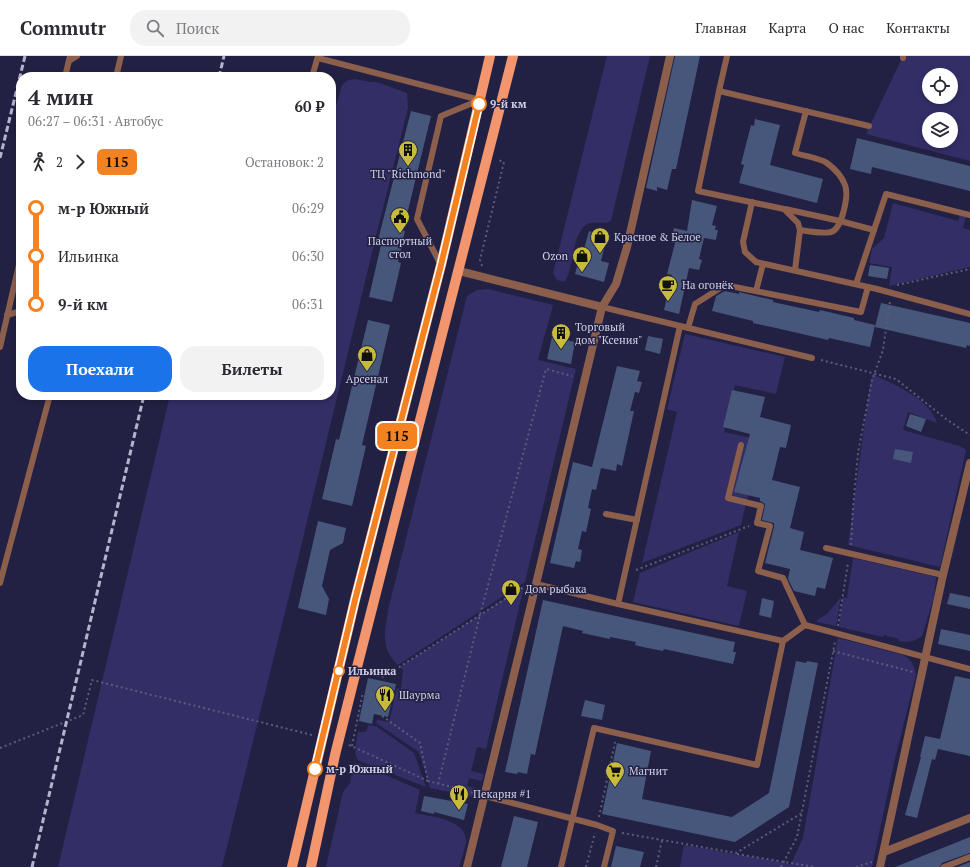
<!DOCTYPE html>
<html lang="ru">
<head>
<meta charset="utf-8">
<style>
  :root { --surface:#fff; --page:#f2f2f3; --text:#2b2b33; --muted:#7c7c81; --line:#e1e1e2; --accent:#1a73e8 }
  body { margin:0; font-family:"PT Serif",serif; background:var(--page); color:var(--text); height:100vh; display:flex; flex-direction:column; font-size:15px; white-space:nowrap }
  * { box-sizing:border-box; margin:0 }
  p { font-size:13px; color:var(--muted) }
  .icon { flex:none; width:22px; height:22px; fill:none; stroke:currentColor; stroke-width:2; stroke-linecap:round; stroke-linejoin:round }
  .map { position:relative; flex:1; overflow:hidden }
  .side { position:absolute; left:16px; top:16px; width:320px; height:328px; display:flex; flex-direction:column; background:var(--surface); border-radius:16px; box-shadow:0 2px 6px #0003 }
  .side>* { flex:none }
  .badge { padding:0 8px; border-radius:6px; font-size:14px; line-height:26px }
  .tools { position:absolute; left:922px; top:12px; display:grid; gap:8px }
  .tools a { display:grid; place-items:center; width:36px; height:36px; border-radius:50%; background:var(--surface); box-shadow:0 2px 6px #0003; font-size:20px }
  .map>.badge { position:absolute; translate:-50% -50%; box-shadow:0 0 0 2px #fff }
  .legs { display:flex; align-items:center; gap:6px; height:44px; padding:0 12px; font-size:13px }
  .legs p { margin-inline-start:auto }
  .overview { display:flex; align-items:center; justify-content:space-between; height:68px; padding:0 12px }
  h1 { font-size:22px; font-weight:800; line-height:30px }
  .button { display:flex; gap:8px; margin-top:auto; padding:8px 12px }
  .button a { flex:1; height:46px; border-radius:16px; background:var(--accent); color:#fff; font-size:16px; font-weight:800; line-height:46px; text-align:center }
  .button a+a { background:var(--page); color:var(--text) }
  ul { padding:0 12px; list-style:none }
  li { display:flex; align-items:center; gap:14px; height:48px; font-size:15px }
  li i { display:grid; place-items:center; width:6px; height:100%; margin:0 5px; background:currentColor }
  li i::after { content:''; width:10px; height:10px; margin:-5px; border:3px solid; border-radius:50%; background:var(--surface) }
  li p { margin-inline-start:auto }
  li:first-child i { background:linear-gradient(#0000 50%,currentColor 0) }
  li:last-child i { background:linear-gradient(currentColor 50%,#0000 0) }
  header { display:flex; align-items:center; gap:24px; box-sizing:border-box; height:56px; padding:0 20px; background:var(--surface); border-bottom:1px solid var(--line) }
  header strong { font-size:19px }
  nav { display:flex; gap:22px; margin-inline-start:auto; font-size:14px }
  .search { width:280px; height:36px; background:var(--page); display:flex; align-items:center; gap:10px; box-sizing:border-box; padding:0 14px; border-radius:16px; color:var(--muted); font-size:15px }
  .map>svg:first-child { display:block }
</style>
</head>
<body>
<header>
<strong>Commutr</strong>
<div class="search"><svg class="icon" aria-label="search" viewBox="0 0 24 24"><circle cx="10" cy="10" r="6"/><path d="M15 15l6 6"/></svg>Поиск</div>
<nav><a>Главная</a><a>Карта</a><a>О нас</a><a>Контакты</a></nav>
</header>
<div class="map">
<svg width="970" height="811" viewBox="0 0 970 811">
  <rect width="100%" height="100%" fill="#222143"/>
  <g fill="#332e66" fill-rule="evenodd">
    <path d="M607,0H650L611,165C602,169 596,165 590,167C571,173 575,213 564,226L557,224L553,217Z"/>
    <path d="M903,0H970V105L866,78ZM929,19H951V41H929ZM929,63H951V85H929Z"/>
    <path d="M355,23L370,26H377L407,37L408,52L377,176L290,536L222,811H58L170,339H331V67L342,29L348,24Z"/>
    <path d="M893,147L958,165L960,158L966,160L963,172L970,174V211L889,230L892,211L869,207L872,193L884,182Z"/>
    <path d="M488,233L553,249L538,304L576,313L525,526L398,609C380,592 385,576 388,554L467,240L477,234Z"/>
    <path d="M685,278L785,301L776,338L735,329L724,376L761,384L741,469L642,507L677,356L667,353Z"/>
    <path d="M873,319C893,327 931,344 937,367L908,356L903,374L960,390L966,394L940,511L848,489L870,329Z"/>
    <path d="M739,476L727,530L747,535L739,570L633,546L640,517Z"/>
    <path d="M853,502L936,521L934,541L922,580C914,586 908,587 898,585L899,583L884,579L883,581L839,571L843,541L847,542Z"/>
    <path d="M524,530L486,693L477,691L471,715L484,718L482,725L469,722L467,730L481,733L480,738L475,741L430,732L419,696L376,667L377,664L389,666L397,632L401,633L403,614L400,611Z"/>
    <path d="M841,541L836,570L817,566V564L827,558Z"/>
    <path d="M838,582L903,599C911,603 915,610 916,619L894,707L872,811H680L684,789L791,808L803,782Z"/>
    <path d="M368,669L376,670L414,697L426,731L359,705C352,698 357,685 358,676H364L367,674Z"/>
    <path d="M355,707H358L420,734L415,757C432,761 467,763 466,786C465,794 461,803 459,811H326L343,736L350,727L353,708Z"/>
  </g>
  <g fill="#46577b">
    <path d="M675,0H700L676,113H672L667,134L657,131V135L646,132Z"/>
    <path d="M411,55L431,60L403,175H405L398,206L401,207L392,246L369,241L381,189L377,188Z"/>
    <path d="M755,63L780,69L770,109L823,123L817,147L739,127L744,109L741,108L751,69L754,70Z"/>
    <path d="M857,82L970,110V135L872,111L871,118L850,113Z"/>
    <path d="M692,144L717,150L712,169L716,170L715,174H718L716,184L704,182L699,203L702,204L699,214L689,212L679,258L664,254L672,219L667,218L675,187L671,186L674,172L687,175Z"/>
    <path d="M589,175L601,179L597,191L604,193L601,205L609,207L604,226L575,218L580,200H582Z"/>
    <path d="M870,209L889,212L887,223L868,220Z"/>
    <path d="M725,235L739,238V236L743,237L773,244V246L819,256L820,254L854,262V264L875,269L870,291L829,282L828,284L776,272L753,267V265L712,255L716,240Z"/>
    <path d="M881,247L970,267V290L967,289L966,292L875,271Z"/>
    <path d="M368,264L390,269L362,389L366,390L352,450L322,443L336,383L339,384Z"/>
    <path d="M648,280L663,283L660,298L645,294Z"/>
    <path d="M552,281L575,286L571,308L547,303Z"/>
    <path d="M617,310L640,315L637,325L642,326L639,337L635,336L630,355H634L622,410L617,408L616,415L601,412L596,434L592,433L588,452L591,453L586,476L582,475L578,493L582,494L580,506L576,505L574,512L550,507L573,406L592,411Z"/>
    <path d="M732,334L765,341L760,361L791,369L786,392L780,391L772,424L800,431L790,472L804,476L800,494L833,502L825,533L817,531L815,540L794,535L788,523L790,513L765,507L774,471V467L762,464L765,449L764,447L760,445V442L734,436L750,378L723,371Z"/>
    <path d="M910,358L926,363L921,376L906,370Z"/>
    <path d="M895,393L913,396L911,407L893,403Z"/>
    <path d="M318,465L346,472L343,487L330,494L322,530L329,543L326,559L298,552Z"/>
    <path d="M950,537L970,541V553L947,548Z"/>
    <path d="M762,542L774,545L771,562L759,559Z"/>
    <path d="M543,544L735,586L733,596H736L733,608L664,593L663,595L643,591L635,589L636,586L610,581V583L582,577L583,575L563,570L535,699L531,698L527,718L518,716L517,718L505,716Z"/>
    <path d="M941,573L970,579V595L938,588Z"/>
    <path d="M796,605L806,607L807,605L818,607L789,751L735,786L602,758L617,687L651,695L642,743L732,761L769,737Z"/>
    <path d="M955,620L970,623V700L938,693L935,704L932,703L917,762L905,759L921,701H920L925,680L940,683Z"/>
    <path d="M368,622L396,628L388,661L374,658L372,668L359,665Z"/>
    <path d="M585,644L605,649L602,664L581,660Z"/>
    <path d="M424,740L468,748L464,764L434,756V758L421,755Z"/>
    <path d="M514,760L538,766L527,811H501Z"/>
    <path d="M970,781V797L942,807L940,811H895Z"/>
    <path d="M616,790L644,796L640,811H611Z"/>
    <path d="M970,806V811H957Z"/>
  </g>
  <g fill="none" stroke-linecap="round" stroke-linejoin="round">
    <g stroke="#5c5c7a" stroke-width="2" stroke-dasharray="2 3" stroke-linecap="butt">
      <path d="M482,210L480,204L504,106L498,104"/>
      <path d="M897,229L970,213"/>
      <path d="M821,304L896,323L946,363L970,379"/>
      <path d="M851,489L853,452L858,397L872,324L883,294L890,245"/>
      <path d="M636,514L749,470"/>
      <path d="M838,570L848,507"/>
      <path d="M833,595L913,616"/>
      <path d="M367,618L384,621L525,530"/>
      <path d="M378,657L420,687L428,725L475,737"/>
      <path d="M349,689L428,725"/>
      <path d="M352,690L363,636"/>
      <path d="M0,692L83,659L92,624L312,679"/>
      <path d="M438,728L480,559L546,313L572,320"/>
      <path d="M599,761L615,686"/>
      <path d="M622,777L736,797L802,757"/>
      <path d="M737,798L815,811"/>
      <path d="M586,811L595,777"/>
      <path d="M656,811L662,784"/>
      <path d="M781,811L797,781L835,586"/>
      <path d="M856,811L872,806"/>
    </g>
    <g stroke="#8c5f4c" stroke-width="6">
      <path d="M727,0L719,35L869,70"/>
      <path d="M318,2L480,44"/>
      <path d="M903,2V0"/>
      <path d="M69,5L77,0"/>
      <path d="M65,21L70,0"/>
      <path d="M116,21L121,0"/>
      <path d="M312,21L318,0"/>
      <path d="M719,35L698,135L784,153L798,167L800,174C807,175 824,178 831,176C842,173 849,139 845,129C842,121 835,113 827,107C820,102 804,100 795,97L806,55"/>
      <path d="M752,146L743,186L745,196L756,206L877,233L970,258"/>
      <path d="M785,153L840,165L874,174"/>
      <path d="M441,209L417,163L441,60L480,44"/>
      <path d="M795,214L800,174"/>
      <path d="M856,228L886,138L970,159"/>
      <path d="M756,235L763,208"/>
      <path d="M602,251L812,302"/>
      <path d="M7,259L21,255"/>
      <path d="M688,272L695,248L725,229L861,256L868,231"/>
      <path d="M0,291L21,200"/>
      <path d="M741,389L728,442L761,450L757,467L770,470L758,515L783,522L805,569"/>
      <path d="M606,458L637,464"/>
      <path d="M826,492L943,519"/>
      <path d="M0,527L50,339"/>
      <path d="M536,528L618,548L783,585L805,569L970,613"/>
      <path d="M618,548L680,270"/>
      <path d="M485,740L597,769L613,775L604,811"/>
      <path d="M561,811L594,672L757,709L783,585"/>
      <path d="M944,811L970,801"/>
    </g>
    <g stroke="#8c5f4c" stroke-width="8">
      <path d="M459,215L602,251"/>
      <path d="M884,796L970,762"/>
      <path d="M467,811L536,528L602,251L616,228L627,191L670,0"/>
      <path d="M880,811L943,519L970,407"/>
    </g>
    <g stroke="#f3966e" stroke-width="10">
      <path d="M292,811L355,544L441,209L490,0"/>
      <path d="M311,811L335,699L355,619L513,0"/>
    </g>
    <g stroke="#b4b5cd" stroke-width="3" stroke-dasharray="6 3" stroke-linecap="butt">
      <path d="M219,21L224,0"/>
      <path d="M0,102L25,0"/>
      <path d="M32,811L144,339"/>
    </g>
  </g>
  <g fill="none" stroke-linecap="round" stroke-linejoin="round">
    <g stroke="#fff" stroke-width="9">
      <path id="line-1" d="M315,713L355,544L441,209L479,48"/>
    </g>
    <use href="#line-1" stroke="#f58220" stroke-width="6"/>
  </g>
  <defs>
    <g id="building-pin" transform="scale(1)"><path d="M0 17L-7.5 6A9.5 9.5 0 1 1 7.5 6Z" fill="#c7bb3b" stroke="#222143"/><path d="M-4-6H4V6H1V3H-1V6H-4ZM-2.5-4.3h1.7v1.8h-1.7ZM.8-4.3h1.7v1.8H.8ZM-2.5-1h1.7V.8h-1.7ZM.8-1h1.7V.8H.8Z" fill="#111"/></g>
    <g id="civic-pin" transform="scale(1)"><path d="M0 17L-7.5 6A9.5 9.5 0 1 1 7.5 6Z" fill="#c7bb3b" stroke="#222143"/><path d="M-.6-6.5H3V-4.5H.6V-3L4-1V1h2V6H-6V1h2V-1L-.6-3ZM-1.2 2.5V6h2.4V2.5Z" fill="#111"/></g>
    <g id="shop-pin" transform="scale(1)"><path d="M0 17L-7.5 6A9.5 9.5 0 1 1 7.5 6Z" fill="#c7bb3b" stroke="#222143"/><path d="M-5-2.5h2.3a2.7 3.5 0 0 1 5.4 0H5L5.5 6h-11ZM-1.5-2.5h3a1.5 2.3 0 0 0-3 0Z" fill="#111"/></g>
    <g id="cafe-pin" transform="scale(1)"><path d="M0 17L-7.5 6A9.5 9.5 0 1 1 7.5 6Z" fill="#c7bb3b" stroke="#222143"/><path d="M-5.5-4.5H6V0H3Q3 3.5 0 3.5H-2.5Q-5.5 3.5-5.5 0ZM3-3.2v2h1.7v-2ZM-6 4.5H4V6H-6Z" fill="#111"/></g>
    <g id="restaurant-pin" transform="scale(1)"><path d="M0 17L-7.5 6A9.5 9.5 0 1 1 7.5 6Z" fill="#c7bb3b" stroke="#222143"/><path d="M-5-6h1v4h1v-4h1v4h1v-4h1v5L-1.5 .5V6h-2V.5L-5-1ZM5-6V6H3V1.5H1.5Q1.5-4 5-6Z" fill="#111"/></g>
    <g id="supermarket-pin" transform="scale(1)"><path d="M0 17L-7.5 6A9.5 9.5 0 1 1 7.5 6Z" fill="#c7bb3b" stroke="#222143"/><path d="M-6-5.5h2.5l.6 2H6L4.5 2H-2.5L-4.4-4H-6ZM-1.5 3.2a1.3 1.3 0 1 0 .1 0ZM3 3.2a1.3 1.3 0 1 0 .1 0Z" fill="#111"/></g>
  </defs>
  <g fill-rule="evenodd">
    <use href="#building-pin" x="408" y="94"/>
    <use href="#civic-pin" x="400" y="161"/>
    <use href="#shop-pin" x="600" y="181"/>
    <use href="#shop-pin" x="582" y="200"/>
    <use href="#cafe-pin" x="668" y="229"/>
    <use href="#building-pin" x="561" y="277"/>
    <use href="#shop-pin" x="367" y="299"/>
    <use href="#shop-pin" x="511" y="533"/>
    <use href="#restaurant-pin" x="385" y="639"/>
    <use href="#supermarket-pin" x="615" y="715"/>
    <use href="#restaurant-pin" x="459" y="738"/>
  </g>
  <g fill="#fff" stroke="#f58220" stroke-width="2">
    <circle cx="479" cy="48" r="7"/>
    <circle cx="339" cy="615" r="5"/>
    <circle cx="315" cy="713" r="7"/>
  </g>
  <g text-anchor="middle" stroke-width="3" stroke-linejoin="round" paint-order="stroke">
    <g font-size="11" font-weight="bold" fill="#d0d1e7" stroke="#222143" text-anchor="start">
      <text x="490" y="52">9-й км</text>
      <text x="348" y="619">Ильинка</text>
      <text x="326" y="717">м-р Южный</text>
    </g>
    <g font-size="11" fill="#d0d1e7" stroke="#222143" text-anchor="start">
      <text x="408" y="122" text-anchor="middle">ТЦ "Richmond"</text>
      <text x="614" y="185">Красное &amp; Белое</text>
      <text x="400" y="189" text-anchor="middle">Паспортный<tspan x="400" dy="13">стол</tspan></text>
      <text x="568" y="204" text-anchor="end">Ozon</text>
      <text x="682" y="233">На огонёк</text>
      <text x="575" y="275">Торговый<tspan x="575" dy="13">дом "Ксения"</tspan></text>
      <text x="367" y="327" text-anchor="middle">Арсенал</text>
      <text x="525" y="537">Дом рыбака</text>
      <text x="399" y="643">Шаурма</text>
      <text x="629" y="719">Магнит</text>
      <text x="473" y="742">Пекарня #1</text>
    </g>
  </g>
</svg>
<div class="tools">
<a><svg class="icon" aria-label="locate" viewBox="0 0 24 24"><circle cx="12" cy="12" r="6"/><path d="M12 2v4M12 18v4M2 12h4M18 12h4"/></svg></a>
<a><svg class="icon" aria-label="layers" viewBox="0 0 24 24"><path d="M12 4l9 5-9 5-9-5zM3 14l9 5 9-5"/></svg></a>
</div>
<b class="badge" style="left:397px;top:380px;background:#f58220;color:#111">115</b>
<section class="side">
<div class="overview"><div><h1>4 мин</h1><p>06:27 – 06:31 · Автобус</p></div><b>60 ₽</b></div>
<div class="legs"><svg class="icon" aria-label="walk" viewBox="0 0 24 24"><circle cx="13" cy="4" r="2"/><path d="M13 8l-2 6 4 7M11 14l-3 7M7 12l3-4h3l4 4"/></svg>2<svg class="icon" aria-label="forward" viewBox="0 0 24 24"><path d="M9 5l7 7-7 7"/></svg><b class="badge" style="background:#f58220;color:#111">115</b><p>Остановок: 2</p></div>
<ul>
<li><i style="color:#f58220"></i><b>м-р Южный</b><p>06:29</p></li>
<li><i style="color:#f58220"></i><span>Ильинка</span><p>06:30</p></li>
<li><i style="color:#f58220"></i><b>9-й км</b><p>06:31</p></li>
</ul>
<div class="button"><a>Поехали</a><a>Билеты</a></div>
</section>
</div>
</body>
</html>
